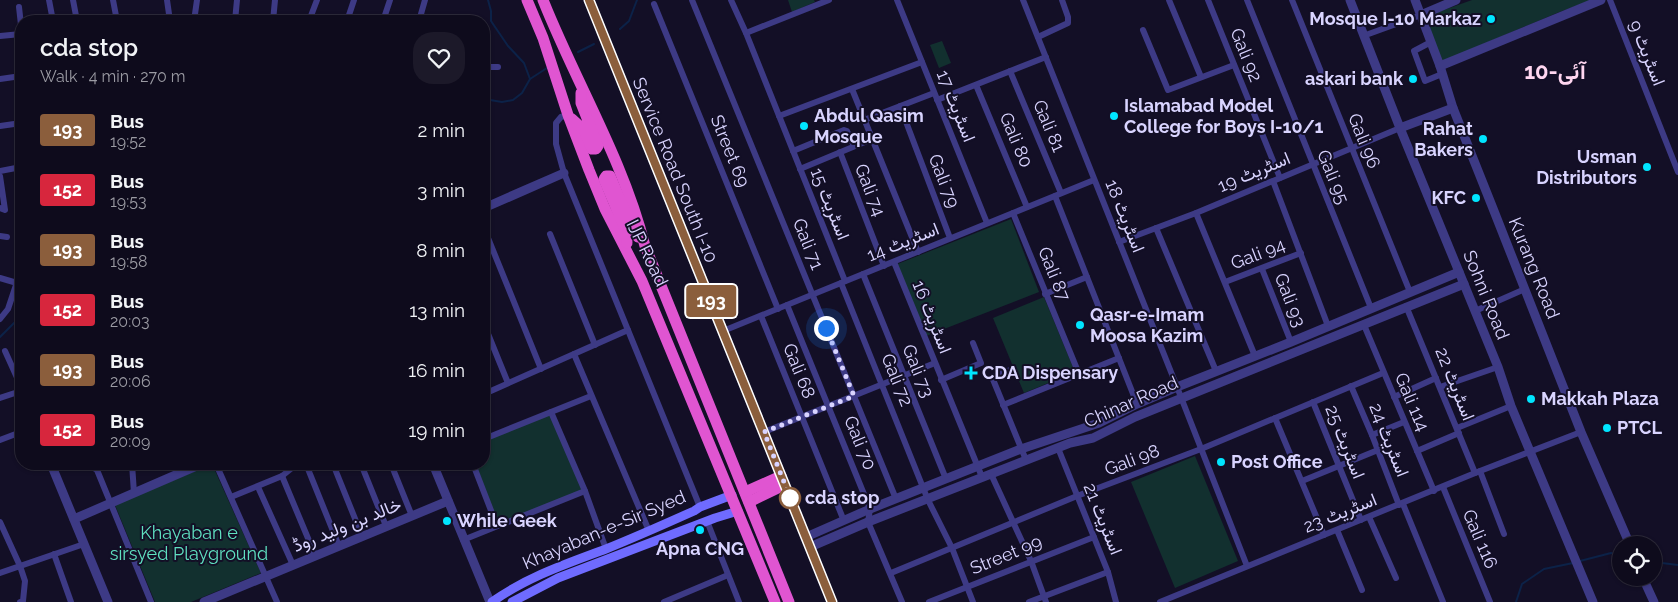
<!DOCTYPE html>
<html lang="en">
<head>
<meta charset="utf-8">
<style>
  :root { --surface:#0e0b1c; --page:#1c1929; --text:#f1f3f6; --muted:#9b9ba3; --line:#2e2b3b }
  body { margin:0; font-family:Raleway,Vazirmatn,sans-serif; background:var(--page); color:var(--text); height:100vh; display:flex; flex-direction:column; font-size:19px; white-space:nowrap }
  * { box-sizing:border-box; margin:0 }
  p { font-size:16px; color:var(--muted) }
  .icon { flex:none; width:28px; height:28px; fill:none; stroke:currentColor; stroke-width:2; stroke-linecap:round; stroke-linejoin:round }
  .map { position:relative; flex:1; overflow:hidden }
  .drawer { position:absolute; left:15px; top:15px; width:475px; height:455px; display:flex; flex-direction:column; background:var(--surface); border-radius:20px; box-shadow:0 1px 4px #0004,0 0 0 1px var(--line) }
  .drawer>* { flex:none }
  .badge { padding:0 10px; border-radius:4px; font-size:18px; line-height:32px }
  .buttons { position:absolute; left:1612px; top:536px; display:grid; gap:10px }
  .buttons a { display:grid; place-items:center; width:50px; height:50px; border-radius:50%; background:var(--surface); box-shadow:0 1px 4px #0004,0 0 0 1px var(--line); font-size:25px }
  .you { position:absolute; width:25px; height:25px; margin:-12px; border:4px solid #fff; border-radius:50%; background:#1a73e8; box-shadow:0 0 0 8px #1a73e833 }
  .map>.badge { position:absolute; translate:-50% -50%; box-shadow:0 0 0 2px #fff }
  .round { display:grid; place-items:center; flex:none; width:52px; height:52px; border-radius:20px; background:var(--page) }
  .overview { display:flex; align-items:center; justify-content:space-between; height:85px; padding:0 25px }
  h1 { font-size:24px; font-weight:600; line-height:38px }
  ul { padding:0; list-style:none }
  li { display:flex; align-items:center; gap:15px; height:60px; padding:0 25px }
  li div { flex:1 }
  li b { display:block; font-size:19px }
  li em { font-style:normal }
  li .badge { min-width:55px; font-weight:700; text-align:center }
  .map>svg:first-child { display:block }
</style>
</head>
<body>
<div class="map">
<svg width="1678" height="602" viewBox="0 0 1678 602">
  <rect width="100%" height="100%" fill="#130f26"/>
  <g fill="#12302f">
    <path d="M788,0H814L815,2L792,12Z"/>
    <path d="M1472,0H1592L1557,13L1441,62L1424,17Z"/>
    <path d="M942,41L951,63L939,68L930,45Z"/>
    <path d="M1011,219L1039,292L926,336L895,265Z"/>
    <path d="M1044,297L1075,372L1024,393L993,318Z"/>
    <path d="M551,412L585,491L497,526L473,464H484V439Z"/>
    <path d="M1195,456L1238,561L1175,588L1131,482Z"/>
    <path d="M212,464L261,573L191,602H155L115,505Z"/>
  </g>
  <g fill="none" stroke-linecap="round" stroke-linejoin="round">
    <g stroke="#0c2248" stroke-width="2">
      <path d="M488,0L491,11V21L508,46L524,63L530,79"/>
      <path d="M620,29L629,21L637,0"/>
      <path d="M578,52L594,44"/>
      <path d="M484,99L502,102L513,100L522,93L530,79L547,68"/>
      <path d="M0,337L21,316"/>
      <path d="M1580,561L1611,553L1621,555"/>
      <path d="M1654,562L1678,565"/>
      <path d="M1516,602L1522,584L1544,569L1573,563"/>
    </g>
    <g stroke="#3d3a85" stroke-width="6">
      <path d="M49,0L53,21"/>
      <path d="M73,0L77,21"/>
      <path d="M113,0L117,21"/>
      <path d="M167,0L170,21"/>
      <path d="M692,0L896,499"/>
      <path d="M731,0L746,33L845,281"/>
      <path d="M897,0L987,223"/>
      <path d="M1023,0L1177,387L1247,566"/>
      <path d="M1169,0L1201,77"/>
      <path d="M1208,0L1280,178"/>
      <path d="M1247,0L1371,308"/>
      <path d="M1292,0L1410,292"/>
      <path d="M1610,0L1678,172"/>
      <path d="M654,4L778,309"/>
      <path d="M19,7L21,25"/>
      <path d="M194,21L197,0"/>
      <path d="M235,21L237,0"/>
      <path d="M273,21L275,0"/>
      <path d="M309,21L317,0"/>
      <path d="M329,21H340"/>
      <path d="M347,21L354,0"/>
      <path d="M383,21L390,0"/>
      <path d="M419,21L425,0"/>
      <path d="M1143,30L1168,90L1234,65"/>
      <path d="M746,33L829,0"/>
      <path d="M0,36L21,34"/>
      <path d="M484,36L486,37"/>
      <path d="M1363,36L1421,15"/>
      <path d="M1038,37L1068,23V17L1062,0"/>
      <path d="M1431,42L1414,51L1425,81L1442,74"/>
      <path d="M484,67H498"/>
      <path d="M1010,71L1061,193"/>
      <path d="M0,79L21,76"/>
      <path d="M976,85L1027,207"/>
      <path d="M852,89L918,252"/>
      <path d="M937,100L1046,57"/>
      <path d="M900,106L950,238"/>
      <path d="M568,115L561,117L556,123V144L564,173L700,507"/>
      <path d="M779,116L922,62"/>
      <path d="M864,120L934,93"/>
      <path d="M0,126L21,123"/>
      <path d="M793,151L844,130L847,131L854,146"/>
      <path d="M840,152L884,266"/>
      <path d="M800,169L872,139"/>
      <path d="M0,171L21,167"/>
      <path d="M0,176L5,210L0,208"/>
      <path d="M1273,181L1328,326"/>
      <path d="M1055,196L1137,404"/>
      <path d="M1013,213L1079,374"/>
      <path d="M1196,213L1255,356"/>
      <path d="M484,228L541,369"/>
      <path d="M1156,228L1216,371"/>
      <path d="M550,234L595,345"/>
      <path d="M0,236L7,237"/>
      <path d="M1119,242L1196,213L1400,128"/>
      <path d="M894,262L982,477"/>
      <path d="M1262,269L1291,342"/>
      <path d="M863,274L946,479"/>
      <path d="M0,278L17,283"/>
      <path d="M1225,282L1301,253"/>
      <path d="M841,283L928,500L952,548L973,602"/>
      <path d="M1045,294L1087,277"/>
      <path d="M787,305L870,509L868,522L902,602"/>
      <path d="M1406,306L1475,473"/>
      <path d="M1475,311L1525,289"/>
      <path d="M761,316L844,521"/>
      <path d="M0,319L8,309L21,270"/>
      <path d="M484,324L508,383"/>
      <path d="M1364,325L1434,491"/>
      <path d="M723,331L1094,180"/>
      <path d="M5,351L19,382"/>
      <path d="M574,354L649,531"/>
      <path d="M1010,370L992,377L1026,460"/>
      <path d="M941,380L981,363L973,343"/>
      <path d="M1351,386L1372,435L1399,505"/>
      <path d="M1440,387L1498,367"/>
      <path d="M484,394L628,330"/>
      <path d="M1394,397L1436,378"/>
      <path d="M0,398L21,391"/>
      <path d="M1313,402L1361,520"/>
      <path d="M1003,405L1119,358"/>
      <path d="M551,412L585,491L606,549"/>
      <path d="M1275,418L1324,535"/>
      <path d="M1457,428L1511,406"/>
      <path d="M764,432L935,363"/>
      <path d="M1372,435L1404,422"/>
      <path d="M484,439L591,396"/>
      <path d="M0,440L21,432"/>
      <path d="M1058,448L1108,572L1116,602"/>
      <path d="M1417,451L1459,433"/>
      <path d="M87,464L97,470L151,602"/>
      <path d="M132,464L134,493"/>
      <path d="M216,464L277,602"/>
      <path d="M306,464L339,546"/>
      <path d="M333,464L362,536"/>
      <path d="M361,464L386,526"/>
      <path d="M391,464L412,516"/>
      <path d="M473,464L497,526"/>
      <path d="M1480,471L1504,534"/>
      <path d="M991,474L1031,561L1046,602"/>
      <path d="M282,476L315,555"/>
      <path d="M1302,481L1378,450"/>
      <path d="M258,487L293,565"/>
      <path d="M1443,487L1490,602"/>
      <path d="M231,497L282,476L297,464"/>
      <path d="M1403,504L1443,602"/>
      <path d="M1369,517L1396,578"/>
      <path d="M707,521L739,602"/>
      <path d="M0,522L20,566L25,581L23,601L20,602"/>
      <path d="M1337,530L1362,590"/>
      <path d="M463,540L585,491"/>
      <path d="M54,554L71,602"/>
      <path d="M0,573L84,544"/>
      <path d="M891,573L1077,496L1201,449L1383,373"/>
      <path d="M664,602L728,575"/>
      <path d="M929,602L1094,537"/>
      <path d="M1029,602L1108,572"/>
      <path d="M1160,602L1480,471L1581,432"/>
    </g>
    <g stroke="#3d3a85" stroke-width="9">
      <path d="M1350,0L1400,128L1498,367L1511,406L1593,602"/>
      <path d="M1415,0L1440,66L1453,108L1494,211L1581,432L1630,545"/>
      <path d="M1421,15L1456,0"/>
      <path d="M1440,66L1601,0"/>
      <path d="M1400,128L1453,108"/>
      <path d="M484,208L564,173"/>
      <path d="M21,381L19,382L21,389"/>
      <path d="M51,464L108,602"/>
      <path d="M433,464L490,602"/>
      <path d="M74,519L201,464"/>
      <path d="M806,537L870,509L1021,449L1099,423L1137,404L1177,387L1291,342L1459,272"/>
      <path d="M810,547L868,522L1070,443L1093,438L1135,417L1464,284"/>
      <path d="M1643,578L1654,602"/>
      <path d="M204,602L448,501"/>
    </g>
    <g stroke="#6f6bff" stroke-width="9">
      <path d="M589,0L832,602"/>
      <path d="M492,602C527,577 566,564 606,549C636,537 665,524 694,511L700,507L732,495"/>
      <path d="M512,602L558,578L715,518L738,511"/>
    </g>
    <g stroke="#e055d1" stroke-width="11">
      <path d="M527,0L543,38L568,115L589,170L605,209L642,281L775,602"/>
      <path d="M543,0C576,83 623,159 645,246L789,602"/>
      <path d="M572,119L584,130L592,149H596L598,146L581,103V93"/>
      <path d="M627,243L626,231L604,179L606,176H610L633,230L638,237"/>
      <path d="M745,492L781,476"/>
      <path d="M749,502L784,485"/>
    </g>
  </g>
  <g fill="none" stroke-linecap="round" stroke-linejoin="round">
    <g stroke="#fff" stroke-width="11">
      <path id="line" d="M589,0L832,602"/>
    </g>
    <use href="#line" stroke="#8b5e3c" stroke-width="8"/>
    <path stroke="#d9d4ff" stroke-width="5" stroke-dasharray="0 9" d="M790,498L792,502L764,432L854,396L826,328"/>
  </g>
  <g fill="#00e5ff" stroke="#130f26" stroke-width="2">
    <circle cx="1491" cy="19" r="5"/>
    <circle cx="1413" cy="79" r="5"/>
    <circle cx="1114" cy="116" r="5"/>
    <circle cx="804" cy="126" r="5"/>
    <circle cx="1483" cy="139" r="5"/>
    <circle cx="1647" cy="167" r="5"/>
    <circle cx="1476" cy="198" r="5"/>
    <circle cx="1080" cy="325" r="5"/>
    <path d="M968.5 365.5h5v5h5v5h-5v5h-5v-5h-5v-5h5z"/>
    <circle cx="1531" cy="399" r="5"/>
    <circle cx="1607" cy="428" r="5"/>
    <circle cx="1221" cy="462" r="5"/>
    <circle cx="447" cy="521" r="5"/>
    <circle cx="700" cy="530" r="5"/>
  </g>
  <circle fill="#fff" stroke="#8b5e3c" stroke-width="2.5" cx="790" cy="498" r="10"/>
  <g text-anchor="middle" stroke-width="4" stroke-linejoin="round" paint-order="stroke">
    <g font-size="18" font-weight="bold" fill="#d9d4ff" stroke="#130f26" text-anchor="start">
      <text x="1481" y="25" text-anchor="end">Mosque I-10 Markaz</text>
      <text x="1403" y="85" text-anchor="end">askari bank</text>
      <text x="1124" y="112">Islamabad Model<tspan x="1124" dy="21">College for Boys I-10/1</tspan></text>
      <text x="814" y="122">Abdul Qasim<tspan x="814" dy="21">Mosque</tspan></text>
      <text x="1473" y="135" text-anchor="end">Rahat<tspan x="1473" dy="21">Bakers</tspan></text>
      <text x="1637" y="163" text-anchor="end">Usman<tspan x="1637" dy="21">Distributors</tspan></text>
      <text x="1466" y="204" text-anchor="end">KFC</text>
      <text x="1090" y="321">Qasr-e-Imam<tspan x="1090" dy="21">Moosa Kazim</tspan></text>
      <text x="982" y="379">CDA Dispensary</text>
      <text x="1541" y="405">Makkah Plaza</text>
      <text x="1617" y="434">PTCL</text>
      <text x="1231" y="468">Post Office</text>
      <text x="457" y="527">While Geek</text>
      <text x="700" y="555" text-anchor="middle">Apna CNG</text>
    </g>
    <g font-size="18" fill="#d9d4ff" stroke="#130f26">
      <text transform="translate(1647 53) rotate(68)" y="6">اسٹریٹ 9</text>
      <text transform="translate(1246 55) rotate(68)" y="6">Gali 92</text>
      <text transform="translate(956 106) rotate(68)" y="6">اسٹریٹ 17</text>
      <text transform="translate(1049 126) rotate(67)" y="6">Gali 81</text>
      <text transform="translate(1016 140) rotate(67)" y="6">Gali 80</text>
      <text transform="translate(1364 141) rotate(68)" y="6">Gali 96</text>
      <text transform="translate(730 151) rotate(68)" y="6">Street 69</text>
      <text transform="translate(675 170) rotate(68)" y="6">Service Road South I-10</text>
      <text transform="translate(1254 172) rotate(-23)" y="6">اسٹریٹ 19</text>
      <text transform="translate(1333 177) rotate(68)" y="6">Gali 95</text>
      <text transform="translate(944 181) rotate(69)" y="6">Gali 79</text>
      <text transform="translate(870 190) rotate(69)" y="6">Gali 74</text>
      <text transform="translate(830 204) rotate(68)" y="6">اسٹریٹ 15</text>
      <text transform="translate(1125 216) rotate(68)" y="6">اسٹریٹ 18</text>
      <text transform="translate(903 242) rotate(-22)" y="6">اسٹریٹ 14</text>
      <text transform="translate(808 244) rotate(68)" y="6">Gali 71</text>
      <text transform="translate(647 253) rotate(64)" y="6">IJP Road</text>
      <text transform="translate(1258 254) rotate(-21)" y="6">Gali 94</text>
      <text transform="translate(1534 268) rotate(68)" y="6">Kurang Road</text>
      <text transform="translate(1054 274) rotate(68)" y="6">Gali 87</text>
      <text transform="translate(1486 295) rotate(68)" y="6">Sohni Road</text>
      <text transform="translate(1290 300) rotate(69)" y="6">Gali 93</text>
      <text transform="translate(932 317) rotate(68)" y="6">اسٹریٹ 16</text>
      <text transform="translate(799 371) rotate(68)" y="6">Gali 68</text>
      <text transform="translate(918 371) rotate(68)" y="6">Gali 73</text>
      <text transform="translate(897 380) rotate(68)" y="6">Gali 72</text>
      <text transform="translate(1455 384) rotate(68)" y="6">اسٹریٹ 22</text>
      <text transform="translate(1131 402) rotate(-24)" y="6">Chinar Road</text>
      <text transform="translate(1412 402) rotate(67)" y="6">Gali 114</text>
      <text transform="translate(1389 440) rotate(68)" y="6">اسٹریٹ 24</text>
      <text transform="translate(1345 442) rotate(68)" y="6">اسٹریٹ 25</text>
      <text transform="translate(860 443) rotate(68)" y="6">Gali 70</text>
      <text transform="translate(1132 460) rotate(-21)" y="6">Gali 98</text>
      <text transform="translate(1340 513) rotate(-22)" y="6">اسٹریٹ 23</text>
      <text transform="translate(1103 519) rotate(68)" y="6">اسٹریٹ 21</text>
      <text transform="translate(347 525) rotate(-22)" y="6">خالد بن ولید روڈ</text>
      <text transform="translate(604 530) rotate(-23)" y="6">Khayaban-e-Sir Syed</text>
      <text transform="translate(1480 539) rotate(67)" y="6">Gali 116</text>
      <text transform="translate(1006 555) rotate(-22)" y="6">Street 99</text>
    </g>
    <g font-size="18" font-weight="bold" fill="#d9d4ff" stroke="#130f26" text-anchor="start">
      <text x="805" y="504">cda stop</text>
    </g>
    <g font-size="18" fill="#5fe0c0" stroke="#130f26">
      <text x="189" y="539">Khayaban e<tspan x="189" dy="21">sirsyed Playground</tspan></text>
    </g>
    <g font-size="22" font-weight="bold" fill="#ffd6f0" stroke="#130f26">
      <text x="1555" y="79">آئی-10</text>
    </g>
  </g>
</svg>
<div class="buttons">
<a><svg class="icon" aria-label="locate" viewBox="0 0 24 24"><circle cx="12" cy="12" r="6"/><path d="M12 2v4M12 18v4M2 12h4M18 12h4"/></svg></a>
</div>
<div class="you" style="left:826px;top:328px"></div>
<b class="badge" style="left:711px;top:301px;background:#8b5e3c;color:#fff">193</b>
<section class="drawer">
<div class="overview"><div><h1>cda stop</h1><p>Walk · 4 min · 270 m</p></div><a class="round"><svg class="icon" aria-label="heart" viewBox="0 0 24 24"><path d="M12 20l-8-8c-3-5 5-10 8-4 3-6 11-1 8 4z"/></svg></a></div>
<ul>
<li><span class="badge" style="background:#8b5e3c;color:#fff">193</span><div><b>Bus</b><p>19:52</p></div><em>2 min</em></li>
<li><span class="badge" style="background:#d7263d;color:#fff">152</span><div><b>Bus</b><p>19:53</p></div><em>3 min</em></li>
<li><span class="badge" style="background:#8b5e3c;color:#fff">193</span><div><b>Bus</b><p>19:58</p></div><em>8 min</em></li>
<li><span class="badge" style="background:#d7263d;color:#fff">152</span><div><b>Bus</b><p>20:03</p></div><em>13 min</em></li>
<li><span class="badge" style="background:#8b5e3c;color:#fff">193</span><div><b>Bus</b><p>20:06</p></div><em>16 min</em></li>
<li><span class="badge" style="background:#d7263d;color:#fff">152</span><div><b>Bus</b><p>20:09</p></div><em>19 min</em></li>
</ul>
</section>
</div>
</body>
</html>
